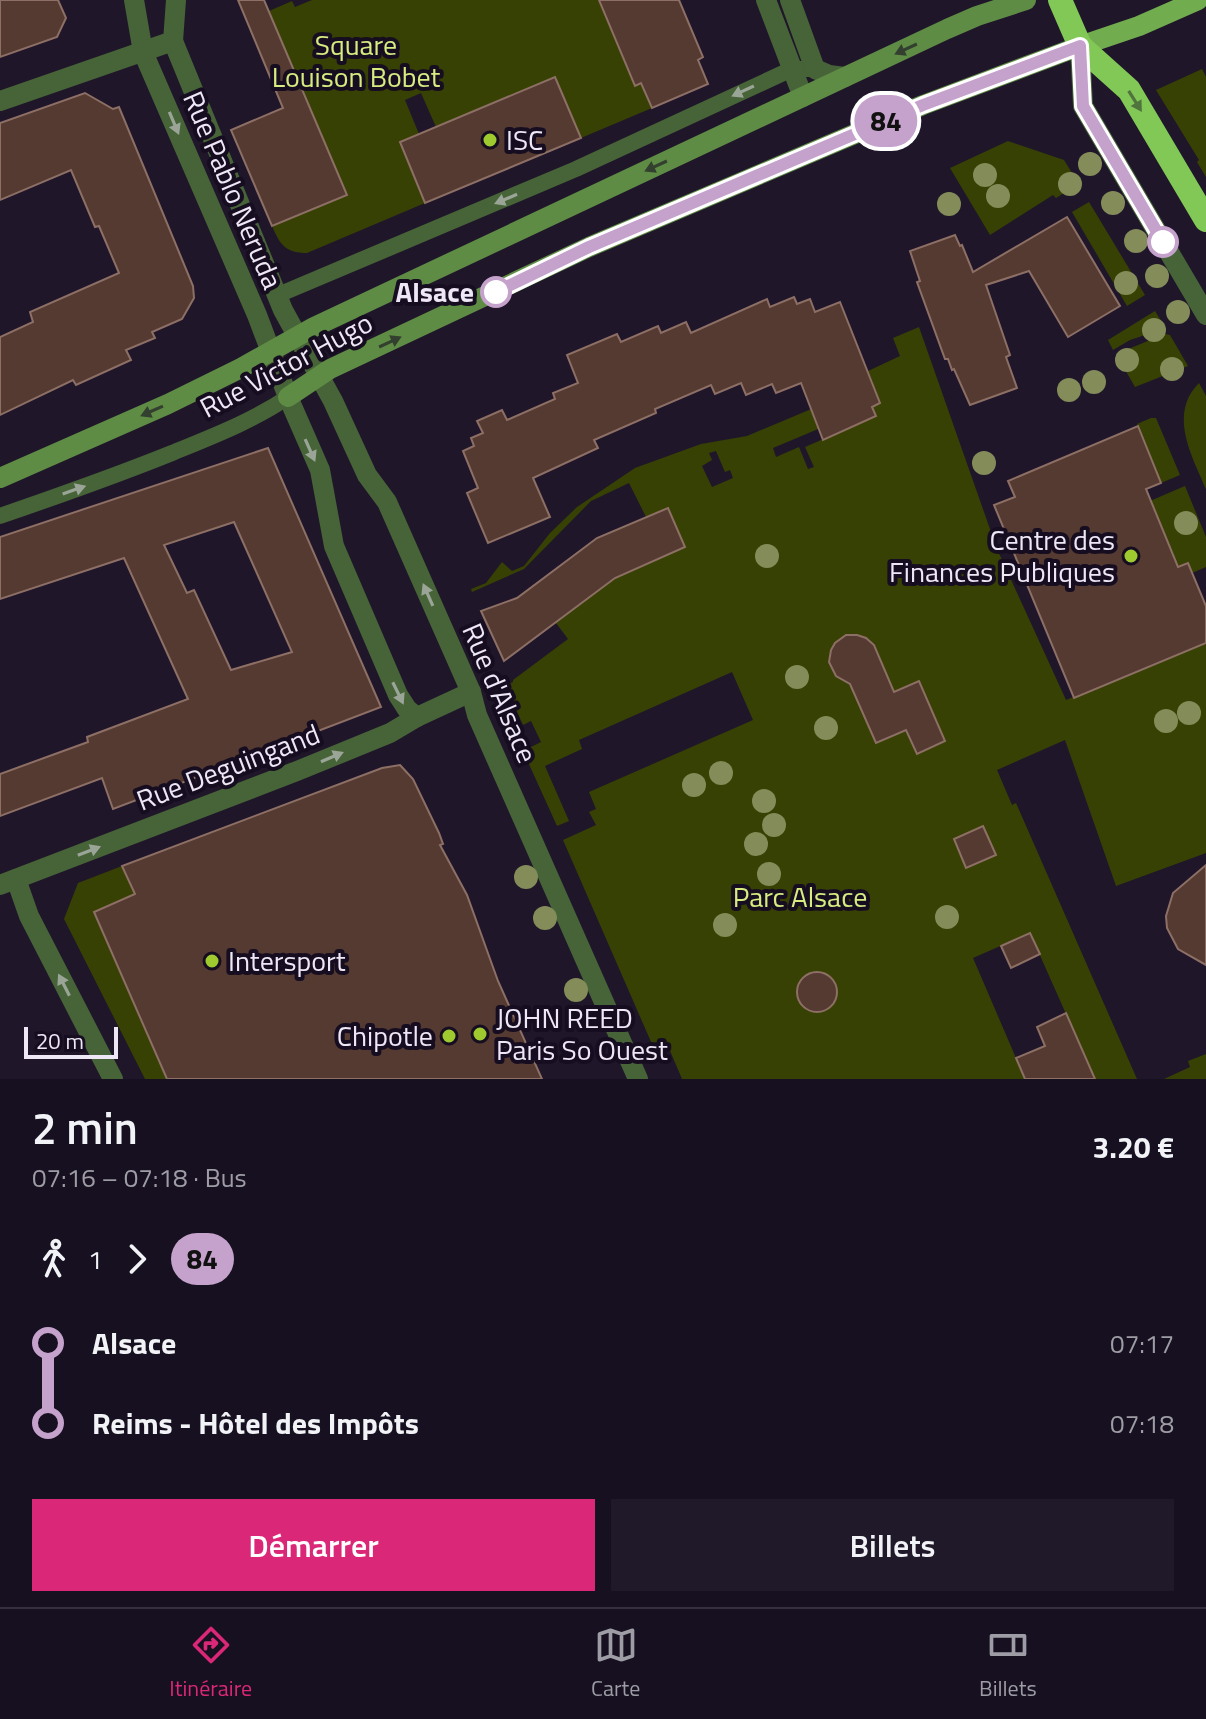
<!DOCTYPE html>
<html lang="fr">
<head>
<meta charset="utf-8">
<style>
  :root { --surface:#171020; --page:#201929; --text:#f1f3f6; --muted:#9e9da5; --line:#36303e; --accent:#db2777 }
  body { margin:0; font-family:"Titillium Web",sans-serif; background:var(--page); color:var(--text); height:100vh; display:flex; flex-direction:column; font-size:30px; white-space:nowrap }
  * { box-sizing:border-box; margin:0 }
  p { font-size:26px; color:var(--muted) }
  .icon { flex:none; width:44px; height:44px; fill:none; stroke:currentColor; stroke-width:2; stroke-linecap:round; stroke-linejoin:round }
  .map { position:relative; height:1079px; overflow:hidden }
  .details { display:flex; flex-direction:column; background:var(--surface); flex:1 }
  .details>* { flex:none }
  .badge { padding:0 16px; border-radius:26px; font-size:28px; line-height:52px }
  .scale { position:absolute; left:24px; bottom:20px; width:94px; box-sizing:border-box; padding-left:8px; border:4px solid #eee7f6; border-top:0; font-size:22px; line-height:28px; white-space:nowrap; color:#eee7f6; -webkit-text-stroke:6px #160d20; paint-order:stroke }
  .map>.badge { position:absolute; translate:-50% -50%; box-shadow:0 0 0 4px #fff }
  .legs { display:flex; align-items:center; gap:12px; height:88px; padding:0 32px; font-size:26px }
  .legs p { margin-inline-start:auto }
  .head { display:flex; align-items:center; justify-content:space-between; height:136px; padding:0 32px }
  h1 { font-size:44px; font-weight:600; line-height:60px }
  .button { display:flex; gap:16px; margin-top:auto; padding:16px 32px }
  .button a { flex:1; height:92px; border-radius:0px; background:var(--accent); color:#fff; font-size:32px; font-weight:600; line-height:92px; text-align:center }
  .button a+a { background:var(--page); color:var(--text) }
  ul { padding:0 32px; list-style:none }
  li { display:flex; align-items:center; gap:28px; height:80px; font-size:30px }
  li i { display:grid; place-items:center; width:12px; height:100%; margin:0 10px; background:currentColor }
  li i::after { content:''; width:20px; height:20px; margin:-10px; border:6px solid; border-radius:50%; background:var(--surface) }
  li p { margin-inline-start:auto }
  li:first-child i { background:linear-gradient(#0000 50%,currentColor 0) }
  li:last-child i { background:linear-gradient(currentColor 50%,#0000 0) }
  .dock { display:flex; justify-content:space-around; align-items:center; height:112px; border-top:2px solid var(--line); background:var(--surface); font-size:22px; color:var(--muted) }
  .dock a { display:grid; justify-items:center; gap:4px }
  .dock .active { color:var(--accent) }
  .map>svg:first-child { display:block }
</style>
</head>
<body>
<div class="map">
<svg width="1206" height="1079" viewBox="0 0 1206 1079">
  <rect width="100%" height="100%" fill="#1f162a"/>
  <g fill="#384104" fill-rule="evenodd">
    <path d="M312,0H607L615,38L635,85L641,83L652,108L581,138L555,77L436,127L421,93L405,100L419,134L400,143L425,203L307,253C286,253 280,245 272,226L347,195L269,11L292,1L295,7Z"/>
    <path d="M1202,69L1206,77V177L1197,162L1199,160L1156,90Z"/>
    <path d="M1008,141L1064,160L1079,184L1056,198L1053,195L990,235L950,168Z"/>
    <path d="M1089,202L1145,295L1127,306L1072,212Z"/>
    <path d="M1155,311L1165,327L1163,329L1130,340L1113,350L1108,340Z"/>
    <path d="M919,327L997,549L1066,700L1206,643V853L1116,886L1065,740L997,770L1012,805L1016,803L1137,1079H1095L1030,933L973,958L1025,1079H682L668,1046L655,1051L563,840L596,825L589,812L596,809L589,792L753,720L732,672L579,740L582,749L545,766L569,821L557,826L523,751L541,742L531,721L523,725L505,686L513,682V680L568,639L556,623L615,578L685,547L668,508L646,517L629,483L591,501L524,569L472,592L471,589L486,583L502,562L512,571L524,566L550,533L577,507L635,468L701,444L747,436L873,383L868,371L900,356L893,338ZM880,403L872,407L876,416L805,447L814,467L808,469L799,447L776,457L773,448ZM716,451L725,472L730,470L733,478L712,487L702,466L712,460L709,453Z"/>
    <path d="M1165,334L1170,335L1188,366L1135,387L1116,354Z"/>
    <path d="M1199,383L1206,396V489C1192,456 1168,414 1199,383Z"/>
    <path d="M1151,418H1156L1180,475L1161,483L1137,424Z"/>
    <path d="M1185,486L1206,537V567L1192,573L1188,563L1178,567L1150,501Z"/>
    <path d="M122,866L135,894L94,913L167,1079H145L64,919L78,883Z"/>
    <path d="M1206,1054V1079H1164L1190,1067L1188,1061Z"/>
  </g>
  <g fill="#543a31" stroke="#8d6f65" stroke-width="2" fill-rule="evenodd">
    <path d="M0,0H58L66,18L57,37L0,57Z"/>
    <path d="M238,0H264L347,195L272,226L231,130L283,108Z"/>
    <path d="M599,0H679L703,57L698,60L708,84L652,108L641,83L635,86Z"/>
    <path d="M555,77L581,138L425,203L400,142Z"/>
    <path d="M85,93L113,109L119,107L193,286L194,298L182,319L152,332L155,338L126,350L131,360L76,385L73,380L0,415V337L33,322L30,312L119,273L99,226L95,227L71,170L0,200V123Z"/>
    <path d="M1067,217L1120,306L1068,337L1029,271L986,285L1010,355L1006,357L1017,388L970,405L954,369L952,370L948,359H945L917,282L920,281L910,251L955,235L960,246L962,245L973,272Z"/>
    <path d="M794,297L797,304L810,299L815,312L840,302L880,403L872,407L876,416L823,440L801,383L776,393L772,384L746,395L741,383L715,394L711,385L655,409L656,413L594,440L598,448L533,478L550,517L488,543L467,493L478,488L463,451L474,446L471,438L483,433L477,421L502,410L507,420L555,399L553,393L578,383L567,355L617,334L621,342L658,326L661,333L686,322L691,333L767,299L770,307Z"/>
    <path d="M1138,426L1161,483L1146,489L1178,567L1188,563L1206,606V643L1074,698L994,505L1015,497L1008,481Z"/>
    <path d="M268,448L381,707L113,809L102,778L0,816V774L88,742L87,737L188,699L124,558L0,599V537ZM234,522L292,652L231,670L194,590L187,593L164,545Z"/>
    <path d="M668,508L685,547L615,578L504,661L481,611L517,598L597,538Z"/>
    <path d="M857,635L866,638L874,645L894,692L919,681L945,741L917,754L906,730L876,743L850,684L836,676L829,662L831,650L835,643L846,635Z"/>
    <path d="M400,765L413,779L439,833L443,844L440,845L467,895L498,981L542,1079H167L94,912L135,894L122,866L382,768Z"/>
    <path d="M983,826L996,855L966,868L954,839Z"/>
    <path d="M1206,865V965L1178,949L1167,928L1166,916L1173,893Z"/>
    <path d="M1030,933L1040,954L1011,968L1001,946Z"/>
    <circle cx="817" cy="992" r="20"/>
    <path d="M1066,1013L1095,1079H1025L1016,1058L1045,1046L1037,1027Z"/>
  </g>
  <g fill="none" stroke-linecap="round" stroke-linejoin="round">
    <g stroke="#476338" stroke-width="16">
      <path d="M278,295L576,169L792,69H815"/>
      <path d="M0,516C58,496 115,476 172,453C211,437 253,421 288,397"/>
    </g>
    <g stroke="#476338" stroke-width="20">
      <path d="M134,0L143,52L257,315L288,397L320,470L334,546L398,695L407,709L417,717"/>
      <path d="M766,0L803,97"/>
      <path d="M790,0L815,69L829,75L845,77"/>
      <path d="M173,41L283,310L333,401L367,475L387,502L471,692L477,715L638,1079"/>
      <path d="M1080,46L1083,106L1206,315"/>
      <path d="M0,101L173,41L176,0"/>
      <path d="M16,879L29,916L113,1079"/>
      <path d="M0,885L297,771L390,733L417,717L471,692"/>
    </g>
    <g stroke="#5f8c45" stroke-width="20">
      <path d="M288,397L330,369L589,247L923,105L1080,46"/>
      <path d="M0,478L168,404L241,368L314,327L947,29L977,16L1026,0"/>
    </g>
    <path stroke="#71ac4e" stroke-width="20" d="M1080,46L1139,26L1198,0"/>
    <path stroke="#82c856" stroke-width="24" d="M1060,0L1080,46L1129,90L1206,220"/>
  </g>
  <g fill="#848c59">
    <circle cx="1090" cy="164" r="12"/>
    <circle cx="985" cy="175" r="12"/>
    <circle cx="1070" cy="184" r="12"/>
    <circle cx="998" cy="196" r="12"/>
    <circle cx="1113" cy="203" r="12"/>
    <circle cx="949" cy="204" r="12"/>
    <circle cx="1136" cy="241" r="12"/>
    <circle cx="1157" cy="276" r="12"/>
    <circle cx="1126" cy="283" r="12"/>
    <circle cx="1178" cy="312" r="12"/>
    <circle cx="1154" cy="330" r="12"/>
    <circle cx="1127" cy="360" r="12"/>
    <circle cx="1172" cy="369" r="12"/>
    <circle cx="1094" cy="382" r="12"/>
    <circle cx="1069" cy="390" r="12"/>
    <circle cx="984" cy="463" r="12"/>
    <circle cx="1186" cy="523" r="12"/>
    <circle cx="767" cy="556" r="12"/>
    <circle cx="797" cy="677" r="12"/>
    <circle cx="1189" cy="713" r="12"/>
    <circle cx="1166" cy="721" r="12"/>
    <circle cx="826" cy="728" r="12"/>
    <circle cx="721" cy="773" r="12"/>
    <circle cx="694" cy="785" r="12"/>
    <circle cx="764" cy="801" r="12"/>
    <circle cx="774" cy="825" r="12"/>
    <circle cx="756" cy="844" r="12"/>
    <circle cx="769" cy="874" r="12"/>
    <circle cx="526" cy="877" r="12"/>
    <circle cx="947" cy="917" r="12"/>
    <circle cx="545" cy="918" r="12"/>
    <circle cx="725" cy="925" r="12"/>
    <circle cx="576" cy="990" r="12"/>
  </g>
  <defs><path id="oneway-solid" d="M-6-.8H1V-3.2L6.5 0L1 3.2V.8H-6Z" transform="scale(2)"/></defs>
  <g fill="#33402f">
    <use href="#oneway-solid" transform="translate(906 49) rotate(155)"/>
    <use href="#oneway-solid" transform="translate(656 166) rotate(155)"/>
    <use href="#oneway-solid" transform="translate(390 342) rotate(-25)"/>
    <use href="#oneway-solid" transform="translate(152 411) rotate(156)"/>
  </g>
  <g fill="#9aa597">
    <use href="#oneway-solid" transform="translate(743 91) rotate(155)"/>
    <use href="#oneway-solid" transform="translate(174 123) rotate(67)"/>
    <use href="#oneway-solid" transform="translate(506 199) rotate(157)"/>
    <use href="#oneway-solid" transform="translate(310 450) rotate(66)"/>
    <use href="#oneway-solid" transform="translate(74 490) rotate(-19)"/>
    <use href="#oneway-solid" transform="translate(428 595) rotate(-114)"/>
    <use href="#oneway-solid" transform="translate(398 693) rotate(64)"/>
    <use href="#oneway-solid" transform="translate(332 757) rotate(-23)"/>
    <use href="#oneway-solid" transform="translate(89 851) rotate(-21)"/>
    <use href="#oneway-solid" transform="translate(64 985) rotate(-117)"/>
  </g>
  <use fill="#51743e" href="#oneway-solid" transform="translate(1135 101) rotate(58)"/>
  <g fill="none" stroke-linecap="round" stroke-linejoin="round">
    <g stroke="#fff" stroke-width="18">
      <path id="line-1" d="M496,292L589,247L923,105L1080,46L1083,106L1163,242"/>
    </g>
    <use href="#line-1" stroke="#c4a2cb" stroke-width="12"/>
  </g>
  <g fill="#9eca2f" stroke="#160d20" stroke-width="3">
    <circle cx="490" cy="140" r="8"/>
    <circle cx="1131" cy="556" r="8"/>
    <circle cx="212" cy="961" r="8"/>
    <circle cx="480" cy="1034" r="8"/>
    <circle cx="449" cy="1036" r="8"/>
  </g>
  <g fill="#fff" stroke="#c4a2cb" stroke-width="4">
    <circle cx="1163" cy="242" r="14"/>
    <circle cx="496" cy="292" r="14"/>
  </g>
  <g text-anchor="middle" stroke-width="8" stroke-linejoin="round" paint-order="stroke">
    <g font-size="28" fill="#d7ec80" stroke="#160d20">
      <text x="356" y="55">Square<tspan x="356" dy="32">Louison Bobet</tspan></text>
      <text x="800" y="907">Parc Alsace</text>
    </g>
    <g font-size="28" fill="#eee7f6" stroke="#160d20" text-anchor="start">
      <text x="506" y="150">ISC</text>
      <text x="1115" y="550" text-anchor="end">Centre des<tspan x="1115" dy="32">Finances Publiques</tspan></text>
      <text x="228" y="971">Intersport</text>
      <text x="496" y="1028">JOHN REED<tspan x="496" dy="32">Paris So Ouest</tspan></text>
      <text x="433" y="1046" text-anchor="end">Chipotle</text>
    </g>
    <g font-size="28" fill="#eee7f6" stroke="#160d20">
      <text transform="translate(233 190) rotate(67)" y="10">Rue Pablo Neruda</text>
      <text transform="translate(286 365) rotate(-28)" y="10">Rue Victor Hugo</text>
      <text transform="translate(500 693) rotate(67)" y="10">Rue d'Alsace</text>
      <text transform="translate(228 767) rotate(-21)" y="10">Rue Deguingand</text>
    </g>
    <g font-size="28" font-weight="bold" fill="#eee7f6" stroke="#160d20" text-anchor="end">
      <text x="474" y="302">Alsace</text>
    </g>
  </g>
</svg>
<div class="scale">20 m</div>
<b class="badge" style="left:886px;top:121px;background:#c4a2cb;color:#111">84</b>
</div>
<section class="details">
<div class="head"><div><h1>2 min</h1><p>07:16 – 07:18 · Bus</p></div><b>3.20 €</b></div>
<div class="legs"><svg class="icon" aria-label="walk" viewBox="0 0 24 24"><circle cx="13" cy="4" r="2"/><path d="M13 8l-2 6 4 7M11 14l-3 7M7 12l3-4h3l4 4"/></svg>1<svg class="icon" aria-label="forward" viewBox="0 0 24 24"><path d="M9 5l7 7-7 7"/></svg><b class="badge" style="background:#c4a2cb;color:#111">84</b></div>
<ul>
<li><i style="color:#c4a2cb"></i><b>Alsace</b><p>07:17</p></li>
<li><i style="color:#c4a2cb"></i><b>Reims - Hôtel des Impôts</b><p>07:18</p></li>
</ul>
<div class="button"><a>Démarrer</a><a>Billets</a></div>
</section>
<nav class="dock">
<a class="active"><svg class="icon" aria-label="directions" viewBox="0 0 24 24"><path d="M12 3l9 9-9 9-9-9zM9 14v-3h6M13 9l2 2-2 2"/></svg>Itinéraire</a>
<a><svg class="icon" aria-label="map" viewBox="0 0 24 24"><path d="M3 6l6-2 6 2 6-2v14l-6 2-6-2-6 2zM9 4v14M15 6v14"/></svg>Carte</a>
<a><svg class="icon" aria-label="tickets" viewBox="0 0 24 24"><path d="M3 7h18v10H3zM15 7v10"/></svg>Billets</a>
</nav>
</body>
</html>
